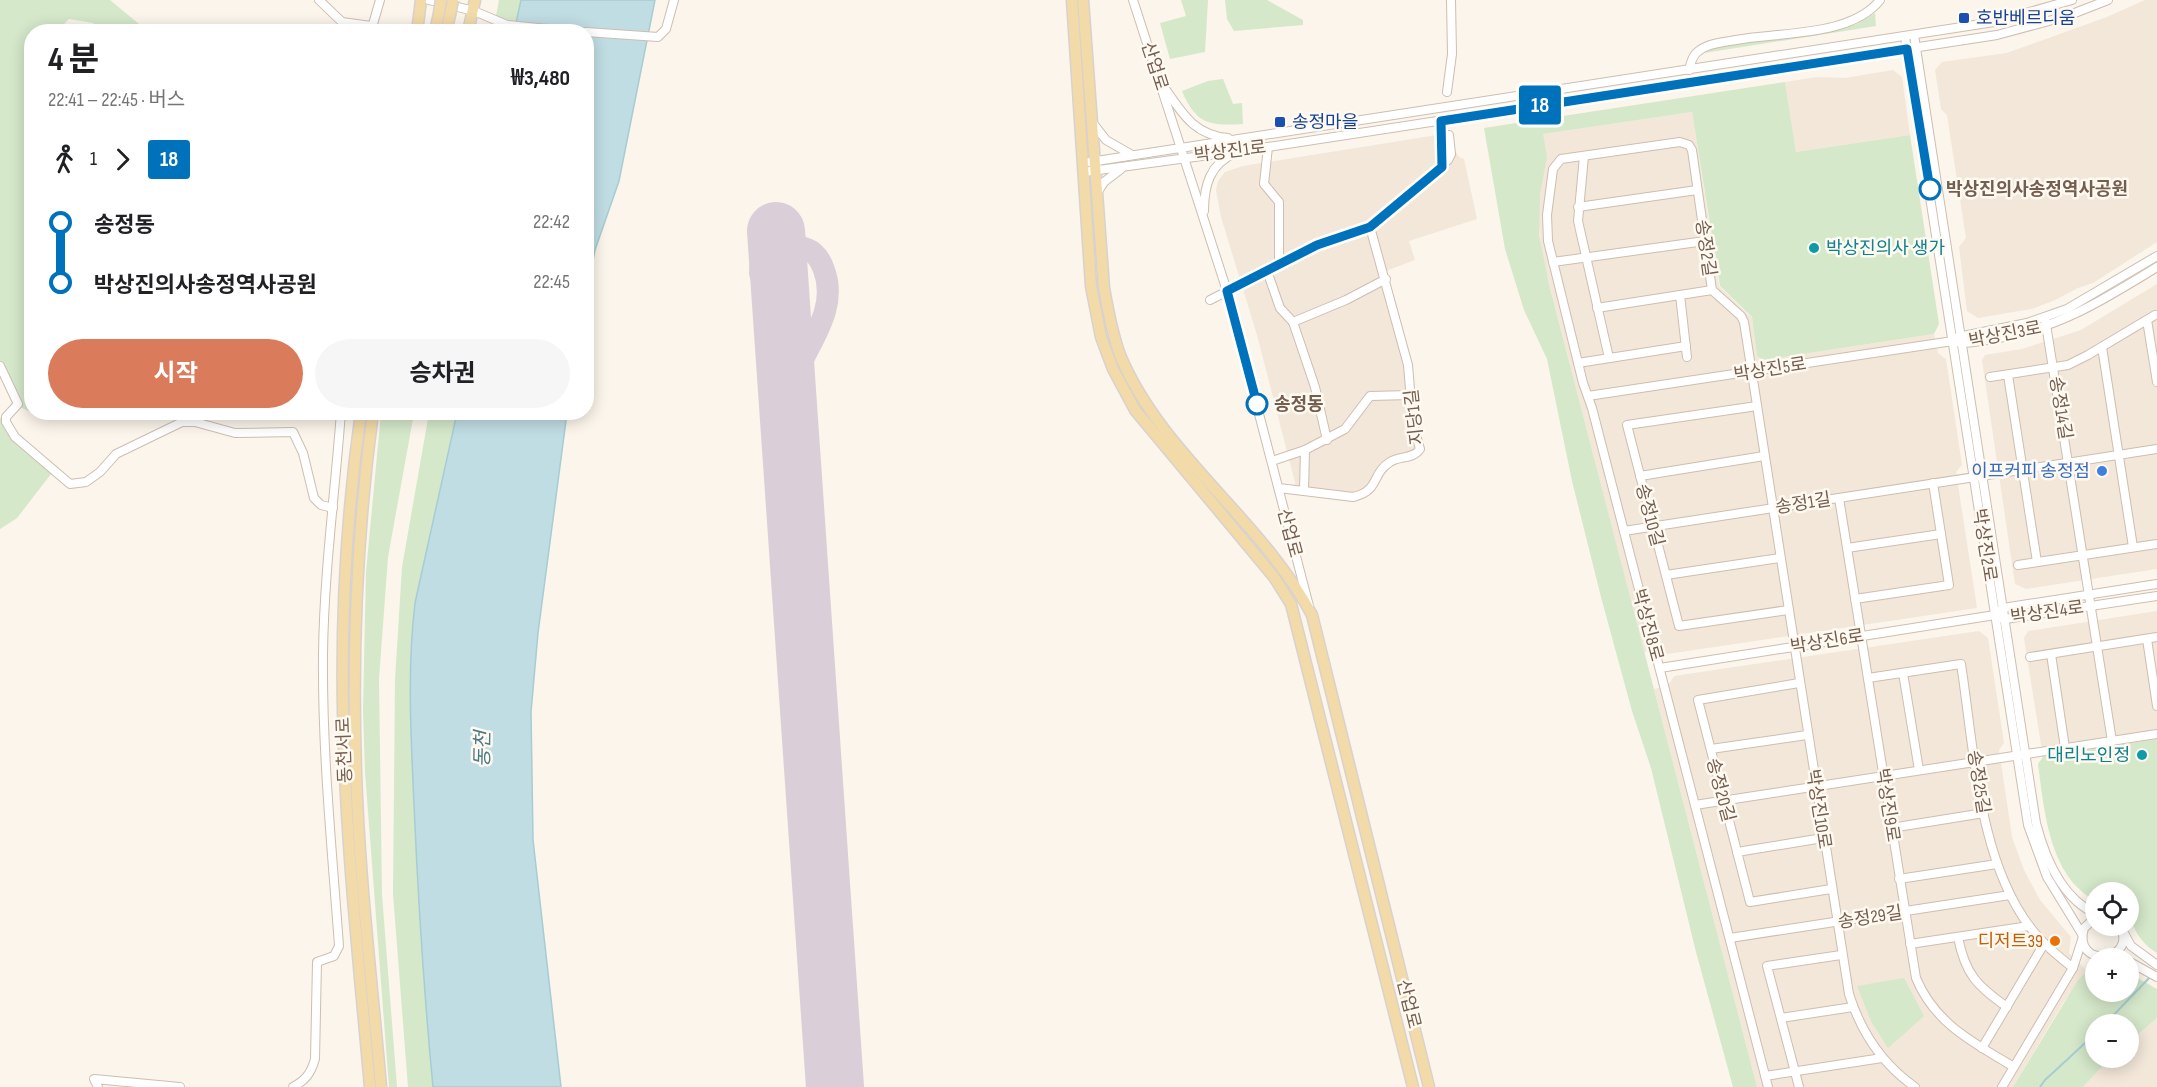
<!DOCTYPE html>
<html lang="ko">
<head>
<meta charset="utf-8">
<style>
  :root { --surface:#fff; --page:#f6f6f6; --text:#202124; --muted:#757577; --accent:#da7b5b }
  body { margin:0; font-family:"Sofia Sans Condensed","Noto Sans KR",sans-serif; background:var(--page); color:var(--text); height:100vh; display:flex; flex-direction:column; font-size:22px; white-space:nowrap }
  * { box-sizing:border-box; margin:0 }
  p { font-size:20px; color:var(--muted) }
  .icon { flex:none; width:33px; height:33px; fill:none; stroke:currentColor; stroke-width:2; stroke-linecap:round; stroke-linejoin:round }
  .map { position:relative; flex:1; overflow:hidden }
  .details { position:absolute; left:24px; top:24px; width:570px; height:396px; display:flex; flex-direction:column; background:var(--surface); border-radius:24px; box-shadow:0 3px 15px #0003 }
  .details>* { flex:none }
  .badge { padding:0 12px; border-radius:4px; font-size:21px; line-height:39px }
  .buttons { position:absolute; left:2085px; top:882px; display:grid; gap:12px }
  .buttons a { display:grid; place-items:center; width:54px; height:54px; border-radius:50%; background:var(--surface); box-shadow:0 3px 15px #0003; font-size:30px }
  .map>.badge { position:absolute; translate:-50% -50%; box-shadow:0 0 0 3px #fff }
  .legs { display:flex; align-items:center; gap:9px; height:66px; padding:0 24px; font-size:20px }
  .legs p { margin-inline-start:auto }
  .headline { display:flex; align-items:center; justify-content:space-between; height:102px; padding:0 24px }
  h1 { font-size:33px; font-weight:700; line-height:45px }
  .action { display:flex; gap:12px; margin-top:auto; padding:12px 24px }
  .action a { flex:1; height:69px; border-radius:36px; background:var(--accent); color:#fff; font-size:24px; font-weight:700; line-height:69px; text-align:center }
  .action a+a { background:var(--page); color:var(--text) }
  ul { padding:0 24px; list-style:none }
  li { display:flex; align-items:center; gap:21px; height:60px; font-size:22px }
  li i { display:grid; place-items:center; width:9px; height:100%; margin:0 8px; background:currentColor }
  li i::after { content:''; width:15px; height:15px; margin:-8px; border:4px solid; border-radius:50%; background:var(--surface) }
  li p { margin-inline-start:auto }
  li:first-child i { background:linear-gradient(#0000 50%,currentColor 0) }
  li:last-child i { background:linear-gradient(currentColor 50%,#0000 0) }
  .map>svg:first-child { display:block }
</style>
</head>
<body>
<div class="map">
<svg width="2157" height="1087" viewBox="0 0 2157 1087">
  <rect width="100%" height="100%" fill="#fbf5eb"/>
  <g fill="#f2e7d9">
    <path d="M2145,0H2157V242L2093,283L2078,288L2053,301L2031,309L1978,318L1967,311L1959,247L1966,238L1947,115L1941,109L1935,70L1942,62L2007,53L2107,17Z"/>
    <path d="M1893,70L1902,77L1910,135L1796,152L1785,82L1817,77L1845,78Z"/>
    <path d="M1692,112L1719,286L1752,318L1757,356L1763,360L1934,334L1938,353L1946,359L1962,465L1956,472L1977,608L1667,654L1659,649L1644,652L1541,252L1538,217L1543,134Z"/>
    <path d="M1437,135L1438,140L1454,149L1459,157L1464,159L1477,219L1409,241L1415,260L1386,271L1406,344L1416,425L1422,448L1389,464L1371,493L1298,494L1257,335L1221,217L1216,190L1218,181L1225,172L1243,166Z"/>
    <path d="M2157,284V569L2026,589L2015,584L1982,360L1985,355L2022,349L2081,330Z"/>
    <path d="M2157,611V739L2043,757L2024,638L2028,631Z"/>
    <path d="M1979,631L1988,638L2004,743L1999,750L2012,837L2024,870L2040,900L2071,937L2069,953L2087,971L2063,1003L2013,1087H1757L1654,689L1668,686L1674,676Z"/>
    <path d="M2157,1018V1087H2083L2110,1058H2128L2129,1042Z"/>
  </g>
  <g fill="#d5e8ca">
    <path d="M0,0H110L145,29L104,31L93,23L69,19L57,31L32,32L31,412L20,407L0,362Z"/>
    <path d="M499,0H521L514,31L495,32V27H504L496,16Z"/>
    <path d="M1181,0H1208L1205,52L1170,59L1160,23L1186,16Z"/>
    <path d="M1225,0H1267L1303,20V25L1234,31L1227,19Z"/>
    <path d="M1875,13L1876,26L1704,53L1718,47L1843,28L1857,24Z"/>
    <path d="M1223,79L1233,104L1242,103L1243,124C1209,126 1196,124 1182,91L1208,81Z"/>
    <path d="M1785,82L1796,152L1910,135L1939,324L1934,334L1763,360L1757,356L1752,317L1720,286L1692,112L1543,134L1547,157L1540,194L1539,235L1549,284L1757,1087H1733L1696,952L1651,768L1632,711L1601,597L1572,481L1547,359L1524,310L1505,249L1484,128Z"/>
    <path d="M381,413H414L388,557L379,679L382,895L397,1087H389L365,772L363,710L366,572Z"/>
    <path d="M429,413H457L415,603C406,681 413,758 417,836C421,920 425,1004 433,1087H408L393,894L395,680L402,567Z"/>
    <path d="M0,417L15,440L51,470V474L17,518L0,529Z"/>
    <path d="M2157,739V953C2134,939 2128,917 2128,892H2096L2095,900C2049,877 2044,808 2038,764L2043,757Z"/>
    <path d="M2095,969L2096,992H2128L2129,973L2157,989V1018L2129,1042L2128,1024H2096V1058H2110L2083,1087H2013L2078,980L2087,971Z"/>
    <path d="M1904,978L1924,1016L1888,1048L1871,1021L1857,986Z"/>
  </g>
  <g fill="#c0dde3" stroke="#a7ccd4" stroke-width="1.5">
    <path d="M521,0H655L619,181L595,250L587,291L586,32H514Z"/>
    <path d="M457,413H567L538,633L531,712L533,840L561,1087H433C424,993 418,899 414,804C411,737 407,670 415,603Z"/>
  </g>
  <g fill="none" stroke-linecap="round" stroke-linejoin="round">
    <g stroke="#a7ccd4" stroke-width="2">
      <path d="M2105,1024L2151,976"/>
      <path d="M2040,1087L2045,1080L2096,1033"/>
    </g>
    <path stroke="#dacfd8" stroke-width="22" d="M785,359L760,273L761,260L767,249C781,243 793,243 807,249C817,253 821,261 824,270C839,310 807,344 794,379C790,392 789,403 789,416"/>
    <path stroke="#dacfd8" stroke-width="58" d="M776,231L835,1087"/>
    <g stroke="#cdbeb1" stroke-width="10">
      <g id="minor">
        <path d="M319,0L342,22L371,26"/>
        <path d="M429,0L474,11L507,25L578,32"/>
        <path d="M1133,0L1227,291L1309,606"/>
        <path d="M371,31L380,0"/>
        <path d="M586,32L658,37L666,29L674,0"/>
        <path d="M1914,35L2036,823C2045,858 2061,898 2096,914"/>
        <path d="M1905,37L2028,825L2047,877L2082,934"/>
        <path d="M1689,70C1691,62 1693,54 1700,50C1709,43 1725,42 1736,40C1779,32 1851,37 1880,0"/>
        <path d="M1164,87C1182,113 1194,135 1228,138"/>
        <path d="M1447,92L1452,54L1451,0"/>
        <path d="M1441,121L1442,167"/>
        <path d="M1092,122L1106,140L1132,155"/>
        <path d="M1268,147L1264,184L1279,202V264"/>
        <path d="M1584,156L1578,221L1609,358"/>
        <path d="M1090,162L1994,22L2072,0"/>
        <path d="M1084,172L1268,147L1997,35L2067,16L2108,0"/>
        <path d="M1097,193L1104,182L1121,169"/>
        <path d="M1578,207L1697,190"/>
        <path d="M1204,211C1204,185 1210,164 1235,153"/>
        <path d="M1553,262L1705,241"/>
        <path d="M1267,271L1280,308L1293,322"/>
        <path d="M1680,295L1687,357"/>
        <path d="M1210,300L1317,245L1370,227L1448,160L1451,154L1449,135"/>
        <path d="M1597,308L1712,290"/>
        <path d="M2045,318L2112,741"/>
        <path d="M2147,320L2157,382"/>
        <path d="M1958,337L2027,323L2067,309L2157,256"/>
        <path d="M2102,347L2133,547"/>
        <path d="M1578,363L1686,346"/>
        <path d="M0,366L18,404L6,417V422L15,437L70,484L86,482L100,472L116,454L182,422H195L235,433L293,432L303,453L314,498L321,505L333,508"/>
        <path d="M2008,375L2037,562"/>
        <path d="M1990,377L2068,365L2088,355L2155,315"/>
        <path d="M1588,396L1953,341C1967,345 1980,341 1994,339C2059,328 2102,301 2157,267"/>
        <path d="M1757,406L1627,425L1679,626L1788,610"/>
        <path d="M1327,440L1315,387L1293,322L1346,300L1386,279"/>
        <path d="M1272,461L1305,450L1345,429L1370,396L1411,395"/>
        <path d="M1640,476L1764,456"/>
        <path d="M1279,488L1353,497C1380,491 1371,474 1390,462C1399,456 1414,459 1420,449L1413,425L1408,365L1370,227"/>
        <path d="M1304,491L1305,450"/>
        <path d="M1839,498L1916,978C1935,1024 1974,1043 2014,1067"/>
        <path d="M1624,531L2157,449"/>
        <path d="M1847,548L1941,534"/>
        <path d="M2018,565L2157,544"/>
        <path d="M1666,575L1780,558"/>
        <path d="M1855,599L1949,585L1933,483"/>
        <path d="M2000,611L2003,608L2157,584"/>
        <path d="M2001,618L2005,619L2157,596"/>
        <path d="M2147,639L2157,706"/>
        <path d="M2051,654L2065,748"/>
        <path d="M2030,657L2157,637"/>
        <path d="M1660,668L1995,615"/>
        <path d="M1903,673L1919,770"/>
        <path d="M1868,678L1961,664C1974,747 1978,859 2030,927C2042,943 2057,955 2073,968"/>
        <path d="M1799,683L1698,700L1750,902L1831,889"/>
        <path d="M1711,749L1807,735"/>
        <path d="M1695,805L2157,734"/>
        <path d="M1891,828L1984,813"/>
        <path d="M1737,852L1823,838"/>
        <path d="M1899,879L1997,864"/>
        <path d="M2096,917L2084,928C2072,970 2139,962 2120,926"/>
        <path d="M2124,933L2131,946L2157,965"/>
        <path d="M1958,937C1965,974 1977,986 2007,1007"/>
        <path d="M1730,938L2010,895"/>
        <path d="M1910,944L2029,926"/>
        <path d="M2128,961L2157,977"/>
        <path d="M1781,1018L1853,1007"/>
        <path d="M1982,1048L2044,944"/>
        <path d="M1765,1076L1882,1058"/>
        <path d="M98,1087L94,1079L180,1087"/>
        <path d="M293,1087C306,1080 311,1073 315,1059L317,962L334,956L339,946C332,849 322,752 323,654C324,573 335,493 341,412"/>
        <path d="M1768,1087L1592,408L1583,383L1548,241L1547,215L1553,169L1561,159L1680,142L1689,145L1692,150L1712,290L1741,316L1744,322L1849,994C1861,1032 1882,1064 1915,1087"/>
        <path d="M1799,1087L1767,966L1841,955"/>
        <path d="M2002,1087L2073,968L2082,940"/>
      </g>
    </g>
    <g stroke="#d8d2ce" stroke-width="13">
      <g id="major">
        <path d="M1072,0L1091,286L1101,337L1113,369L1135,410L1274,577L1291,604L1413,1087"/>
        <path d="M1083,0L1104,288C1108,311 1112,333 1120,355C1161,454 1262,520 1312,615L1429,1087"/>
        <path d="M417,32L421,0"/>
        <path d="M435,32L439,13"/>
        <path d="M446,32L450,15"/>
        <path d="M468,32L475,0"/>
        <path d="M361,412C347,511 341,612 343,711C345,837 359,962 370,1087"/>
        <path d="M373,412C357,531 352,650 356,770C359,876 372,982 381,1087"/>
      </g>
    </g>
    <use href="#minor" stroke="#fff" stroke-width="8"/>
    <use href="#major" stroke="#f3daa9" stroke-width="10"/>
    <g stroke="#d8d2ce" stroke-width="13" stroke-linecap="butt">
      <g id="major-bridge">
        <path d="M439,13L441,0"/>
        <path d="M450,15L453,0"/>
      </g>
    </g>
    <use href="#major-bridge" stroke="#f3daa9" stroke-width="10"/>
  </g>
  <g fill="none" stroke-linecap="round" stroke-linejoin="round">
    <g stroke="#fff" stroke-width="14">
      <path id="line-1" d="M1257,404L1227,291L1317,245L1370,227L1442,167L1441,121L1907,49L1930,189"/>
    </g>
    <use href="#line-1" stroke="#0072bc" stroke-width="9"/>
  </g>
  <g fill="#1a4fb4" stroke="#fef9f1" stroke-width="2">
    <rect x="1958" y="12" width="12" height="12" rx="3"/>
    <rect x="1274" y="116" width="12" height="12" rx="3"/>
  </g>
  <g fill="#fff" stroke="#0072bc" stroke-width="3">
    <circle cx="1930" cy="189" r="10"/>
    <circle cx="1257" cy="404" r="10"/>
  </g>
  <g fill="#0f9aa8" stroke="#fef9f1" stroke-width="2">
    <circle cx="1814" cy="248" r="6"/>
    <circle cx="2142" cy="755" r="6"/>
  </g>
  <circle fill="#3f7fe0" stroke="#fef9f1" stroke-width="2" cx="2102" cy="471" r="6"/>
  <circle fill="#e8710a" stroke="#fef9f1" stroke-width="2" cx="2055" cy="941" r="6"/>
  <g text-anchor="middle" stroke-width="5" stroke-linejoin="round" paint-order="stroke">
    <g font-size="18" fill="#164399" stroke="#fef9f1" text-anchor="start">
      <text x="1976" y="24">호반베르디움</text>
      <text x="1292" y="128">송정마을</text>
    </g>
    <g font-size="18" fill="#745e4f" stroke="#fef9f1">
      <text transform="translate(1155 66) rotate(72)" y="6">산업로</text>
      <text transform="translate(1230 151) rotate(-7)" y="6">박상진1로</text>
      <text transform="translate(1706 248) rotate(82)" y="6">송정2길</text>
      <text transform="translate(2005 334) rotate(-11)" y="6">박상진3로</text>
      <text transform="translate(1770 369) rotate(-9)" y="6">박상진5로</text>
      <text transform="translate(2061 408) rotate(81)" y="6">송정14길</text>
      <text transform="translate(1414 417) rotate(-96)" y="6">지당1길</text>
      <text transform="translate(1803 503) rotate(-9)" y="6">송정1길</text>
      <text transform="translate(1650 515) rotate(75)" y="6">송정10길</text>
      <text transform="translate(1290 533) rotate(75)" y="6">산업로</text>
      <text transform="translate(1985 545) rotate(81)" y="6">박상진2로</text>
      <text transform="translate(2047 612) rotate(-8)" y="6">박상진4로</text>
      <text transform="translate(1648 625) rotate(75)" y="6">박상진8로</text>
      <text transform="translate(1827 641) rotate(-9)" y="6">박상진6로</text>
      <text transform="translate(344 750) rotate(-92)" y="6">동천서로</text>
      <text transform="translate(1979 782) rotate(81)" y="6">송정25길</text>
      <text transform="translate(1721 790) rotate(75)" y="6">송정20길</text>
      <text transform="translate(1888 805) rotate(81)" y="6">박상진9로</text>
      <text transform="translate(1819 809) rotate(81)" y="6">박상진10로</text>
      <text transform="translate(1870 917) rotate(-9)" y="6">송정29길</text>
      <text transform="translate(1409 1004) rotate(76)" y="6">산업로</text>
    </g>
    <g font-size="18" font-weight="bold" fill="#745e4f" stroke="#fef9f1" text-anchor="start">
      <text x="1946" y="195">박상진의사송정역사공원</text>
      <text x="1274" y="410">송정동</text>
    </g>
    <g font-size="18" fill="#0d838f" stroke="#fef9f1" text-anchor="start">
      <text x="1826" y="254">박상진의사 생가</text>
      <text x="2130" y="761" text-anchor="end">대리노인정</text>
    </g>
    <g font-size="18" fill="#366cbe" stroke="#fef9f1" text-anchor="end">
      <text x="2090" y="477">이프커피 송정점</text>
    </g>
    <g font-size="18" fill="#c56008" stroke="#fef9f1" text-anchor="end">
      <text x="2043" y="947">디저트39</text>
    </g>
    <g font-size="20" font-style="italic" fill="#4b7a85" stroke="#fef9f1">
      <text transform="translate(482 749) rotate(-89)" y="7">동천</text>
    </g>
  </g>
</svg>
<div class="buttons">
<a><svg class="icon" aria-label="locate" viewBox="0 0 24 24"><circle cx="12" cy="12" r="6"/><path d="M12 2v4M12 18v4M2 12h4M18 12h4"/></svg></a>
<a>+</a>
<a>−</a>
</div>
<b class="badge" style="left:1540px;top:105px;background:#0072bc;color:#fff">18</b>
<section class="details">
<div class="headline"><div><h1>4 분</h1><p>22:41 – 22:45 · 버스</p></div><b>₩3,480</b></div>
<div class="legs"><svg class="icon" aria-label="walk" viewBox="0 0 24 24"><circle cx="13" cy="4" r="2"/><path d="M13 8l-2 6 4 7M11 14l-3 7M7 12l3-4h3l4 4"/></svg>1<svg class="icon" aria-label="forward" viewBox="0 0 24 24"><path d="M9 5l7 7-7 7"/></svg><b class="badge" style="background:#0072bc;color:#fff">18</b></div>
<ul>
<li><i style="color:#0072bc"></i><b>송정동</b><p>22:42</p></li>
<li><i style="color:#0072bc"></i><b>박상진의사송정역사공원</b><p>22:45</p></li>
</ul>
<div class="action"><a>시작</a><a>승차권</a></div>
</section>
</div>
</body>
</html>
